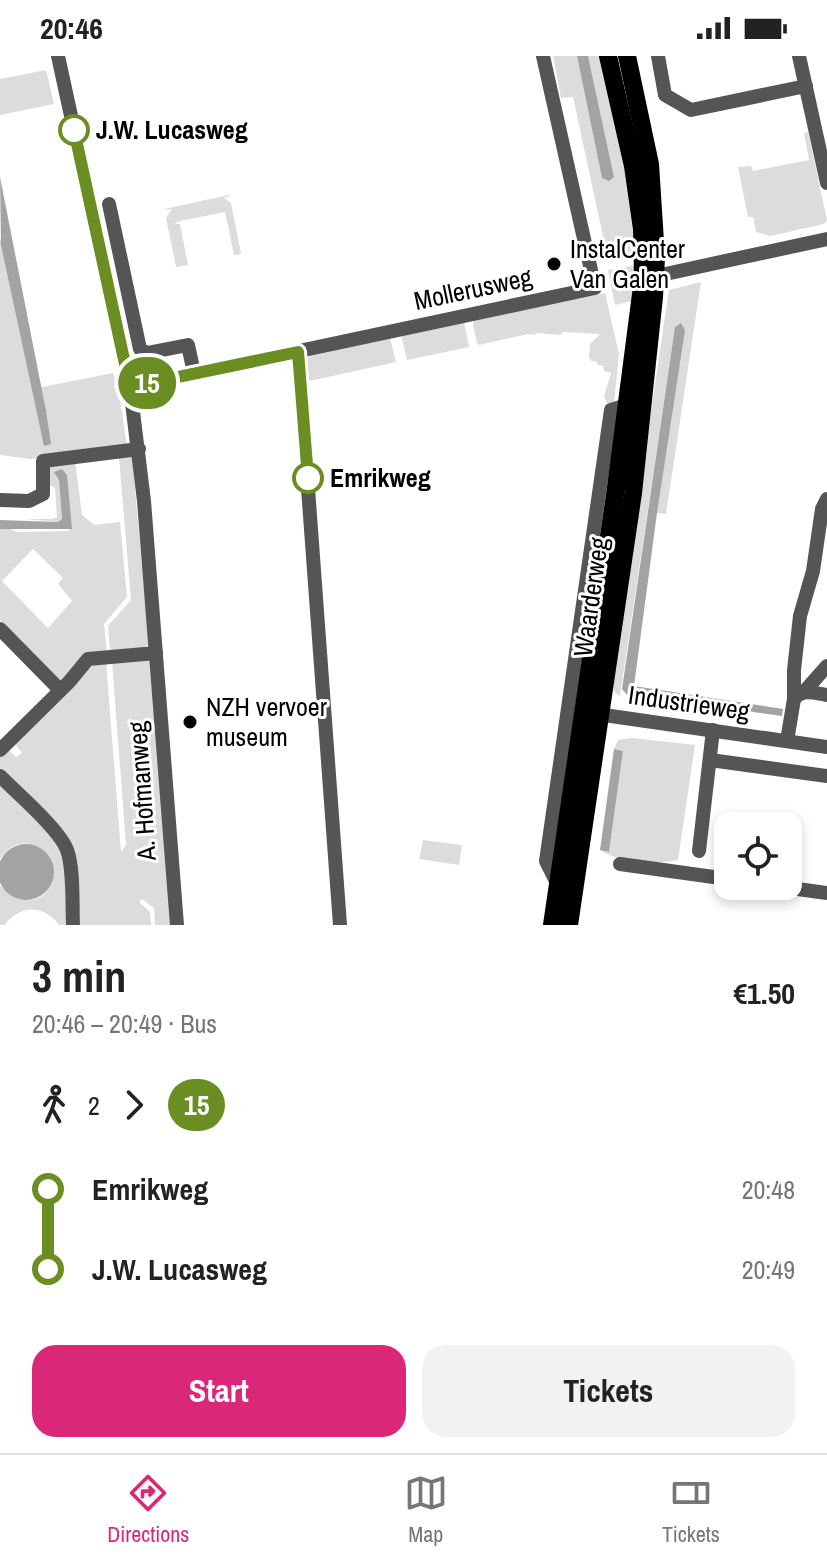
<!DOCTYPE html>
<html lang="en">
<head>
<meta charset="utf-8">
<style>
  :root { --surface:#fff; --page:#f2f2f2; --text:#222; --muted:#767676; --line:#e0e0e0; --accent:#db2777 }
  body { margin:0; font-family:"Archivo Narrow",sans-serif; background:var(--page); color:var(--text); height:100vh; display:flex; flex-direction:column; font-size:30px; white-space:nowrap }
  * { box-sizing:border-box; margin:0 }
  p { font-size:26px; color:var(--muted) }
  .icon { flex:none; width:44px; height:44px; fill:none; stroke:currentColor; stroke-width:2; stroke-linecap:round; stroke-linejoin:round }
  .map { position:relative; height:869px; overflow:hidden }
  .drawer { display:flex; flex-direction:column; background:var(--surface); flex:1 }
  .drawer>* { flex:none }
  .badge { padding:0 16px; border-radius:26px; font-size:28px; line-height:52px }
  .fabs { position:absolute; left:714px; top:756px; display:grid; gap:16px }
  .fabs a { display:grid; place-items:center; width:88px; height:88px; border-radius:16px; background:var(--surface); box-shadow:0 4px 12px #0003; font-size:40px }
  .map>.badge { position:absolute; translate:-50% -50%; box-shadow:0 0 0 4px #fff }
  .legs { display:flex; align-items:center; gap:12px; height:88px; padding:0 32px; font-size:26px }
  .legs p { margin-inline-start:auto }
  .summary { display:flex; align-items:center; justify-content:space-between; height:136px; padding:0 32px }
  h1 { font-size:44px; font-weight:700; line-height:60px }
  .action { display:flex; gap:16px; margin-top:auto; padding:16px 32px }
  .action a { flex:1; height:92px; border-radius:24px; background:var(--accent); color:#fff; font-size:32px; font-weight:700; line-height:92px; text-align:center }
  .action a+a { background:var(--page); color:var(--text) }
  ul { padding:0 32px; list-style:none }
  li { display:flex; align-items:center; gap:28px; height:80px; font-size:30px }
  li i { display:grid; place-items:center; width:12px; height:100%; margin:0 10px; background:currentColor }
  li i::after { content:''; width:20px; height:20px; margin:-10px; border:6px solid; border-radius:50%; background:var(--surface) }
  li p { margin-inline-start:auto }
  li:first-child i { background:linear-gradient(#0000 50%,currentColor 0) }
  li:last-child i { background:linear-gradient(currentColor 50%,#0000 0) }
  .status { display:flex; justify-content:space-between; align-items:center; height:56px; padding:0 40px; background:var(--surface); direction:ltr }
  .status svg { height:22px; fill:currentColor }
  .tab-bar { display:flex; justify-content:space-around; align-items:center; height:112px; border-top:2px solid var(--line); background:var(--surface); font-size:22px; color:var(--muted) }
  .tab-bar a { display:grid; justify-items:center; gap:4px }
  .tab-bar .active { color:var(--accent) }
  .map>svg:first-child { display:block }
</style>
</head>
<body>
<div class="status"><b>20:46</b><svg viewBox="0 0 49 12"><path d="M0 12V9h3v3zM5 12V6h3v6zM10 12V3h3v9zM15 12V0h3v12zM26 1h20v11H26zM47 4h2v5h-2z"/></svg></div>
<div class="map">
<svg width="827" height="869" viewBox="0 0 827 869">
  <rect width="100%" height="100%" fill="#fff"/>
  <g fill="#dcdcdc" fill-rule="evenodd">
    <path d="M553,0H577L602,122L609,124L614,121L588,0H603L632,147L635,194L608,203L573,41L561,42Z"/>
    <path d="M46,14L54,48L0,59V23Z"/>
    <path d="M808,76L827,164L824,168L770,180L756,176L753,161H748L738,111L751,110L753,115L809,104L804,77Z"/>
    <path d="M229,139L230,140L224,142L231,147L241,198L234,199L225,156L180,165L174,168H180L188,209L176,211L166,162L172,153L164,154V153Z"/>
    <path d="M0,181L32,333L113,317L119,337L127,390L30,403L0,399Z"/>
    <path d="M637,209L636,244L615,249L608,214Z"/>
    <path d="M701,226L666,458L657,457L675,272L620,640L615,637L613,632L647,381L669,234Z"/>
    <path d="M605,237L619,298L614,347H607L604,340L611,317L604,315L603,310L598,309L596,305H591L589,301L590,288L600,278L563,276L561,279L536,277L535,279L528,278L479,289L477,287L473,270L474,264Z"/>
    <path d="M464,266L469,291L407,304L401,279Z"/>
    <path d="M390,282L396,306L305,326V304L310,300Z"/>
    <path d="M132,400L149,588L143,592L110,596L108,570L131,544L119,401Z"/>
    <path d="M75,405L82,459L94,469L120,466L127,541L104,568L107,596L62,626L0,564V470H9L12,474L18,476L69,475V469L71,467L65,416L59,424L62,463L59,466L24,463H51L57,461L55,432L51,430L46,424L49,410ZM33,493L63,522L58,528L72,545L48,572L2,525Z"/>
    <path d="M144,602L150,605L171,869H155L154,852L142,843L139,846L150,856L151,869H76L73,806L0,715V700L13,690L10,695L16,701L22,697L14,687L93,609L106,606L121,796L126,789L112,605Z"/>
    <path d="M632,682L695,689L678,804C652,808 622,808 600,794L609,796L623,695L614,693L618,684Z"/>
    <path d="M0,727L59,786L65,796L68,869H59C44,848 19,849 5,869H0V829C11,844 41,852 50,830C52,824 52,816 53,810C42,784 16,779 0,803Z"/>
    <path d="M423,784L462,789L459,809L419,803Z"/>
  </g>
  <g fill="#a3a3a3">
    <path d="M577,0H588L614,121L609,125L602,122Z"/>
    <path d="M0,121L46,355L51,388L44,390L1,189Z"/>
    <path d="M681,267L685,274L657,457L634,630L783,653L782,660L626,638L622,633L675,271Z"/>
    <path d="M62,413L67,419L72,473H0V464L58,466L62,463L59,424L54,416Z"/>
    <path d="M614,693L623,695L609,796L600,794Z"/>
    <circle cx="26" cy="816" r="28"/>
  </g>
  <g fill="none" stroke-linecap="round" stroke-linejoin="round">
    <g stroke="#555" stroke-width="14">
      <path d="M58,0L130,331L144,445L177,869"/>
      <path d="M658,0L665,39L691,54L806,30"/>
      <path d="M799,0L827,127"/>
      <path d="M109,148L140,293L147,297L188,289L194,317"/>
      <path d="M647,222L827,183"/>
      <path d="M298,296L340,869"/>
      <path d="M130,331L595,232L543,0"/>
      <path d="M0,444L29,445L43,438V405L139,393"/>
      <path d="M0,573L60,634"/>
      <path d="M804,636L827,610"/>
      <path d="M794,643C803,632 814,637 827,639"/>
      <path d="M590,657L827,691"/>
      <path d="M787,685L794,643V614L800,560L813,515L822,453L827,443"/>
      <path d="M0,694L69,626L88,603L156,597"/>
      <path d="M710,704L827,720"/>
      <path d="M0,720C17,737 60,774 67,794C74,812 72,849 73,869"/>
      <path d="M699,795L713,674"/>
      <path d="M620,808L728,823"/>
      <path d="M558,829L546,805L611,354L627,349"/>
      <path d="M776,830L827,837"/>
    </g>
    <g stroke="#000" stroke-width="18">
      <path d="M552,869L615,439L643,223L642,173L633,110L608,0"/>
      <path d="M569,869L633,437L654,241L656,201L650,108L627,0"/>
    </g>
  </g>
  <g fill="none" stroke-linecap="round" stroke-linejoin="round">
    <g stroke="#fff" stroke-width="18">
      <path id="line-1" d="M74,74L130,331L298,296L308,422"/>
    </g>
    <use href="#line-1" stroke="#6b8e23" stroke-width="12"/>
  </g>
  <g fill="#fff" stroke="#6b8e23" stroke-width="4">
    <circle cx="74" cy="74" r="14"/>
    <circle cx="308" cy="422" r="14"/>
  </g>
  <g fill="#000" stroke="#fff" stroke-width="3">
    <circle cx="554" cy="208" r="8"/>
    <circle cx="190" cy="666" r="8"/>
  </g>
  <g text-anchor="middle" stroke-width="6" stroke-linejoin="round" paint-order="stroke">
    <g font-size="26" font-weight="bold" fill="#000" stroke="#fff" text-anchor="start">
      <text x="96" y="83">J.W. Lucasweg</text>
      <text x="330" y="431">Emrikweg</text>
    </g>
    <g font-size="26" fill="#000" stroke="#fff" text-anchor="start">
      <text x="570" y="202">InstalCenter<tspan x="570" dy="30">Van Galen</tspan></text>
      <text x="206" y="660">NZH vervoer<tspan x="206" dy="30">museum</tspan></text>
    </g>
    <g font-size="26" fill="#000" stroke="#fff">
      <text transform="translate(473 233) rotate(-12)" y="9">Mollerusweg</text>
      <text transform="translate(591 541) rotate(-82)" y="9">Waarderweg</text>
      <text transform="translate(689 647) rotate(8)" y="9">Industrieweg</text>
      <text transform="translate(142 735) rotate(-94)" y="9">A. Hofmanweg</text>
    </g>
  </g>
</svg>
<div class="fabs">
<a><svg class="icon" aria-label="locate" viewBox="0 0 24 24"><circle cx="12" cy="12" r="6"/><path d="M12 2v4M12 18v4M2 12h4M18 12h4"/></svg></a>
</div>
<b class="badge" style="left:147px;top:327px;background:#6b8e23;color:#fff">15</b>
</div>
<section class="drawer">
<div class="summary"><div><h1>3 min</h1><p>20:46 – 20:49 · Bus</p></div><b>€1.50</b></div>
<div class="legs"><svg class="icon" aria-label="walk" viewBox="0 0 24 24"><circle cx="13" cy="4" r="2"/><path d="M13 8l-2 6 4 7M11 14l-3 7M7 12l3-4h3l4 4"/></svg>2<svg class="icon" aria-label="forward" viewBox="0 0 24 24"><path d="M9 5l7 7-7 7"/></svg><b class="badge" style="background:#6b8e23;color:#fff">15</b></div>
<ul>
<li><i style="color:#6b8e23"></i><b>Emrikweg</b><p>20:48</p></li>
<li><i style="color:#6b8e23"></i><b>J.W. Lucasweg</b><p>20:49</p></li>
</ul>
<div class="action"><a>Start</a><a>Tickets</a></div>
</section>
<nav class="tab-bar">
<a class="active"><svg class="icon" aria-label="directions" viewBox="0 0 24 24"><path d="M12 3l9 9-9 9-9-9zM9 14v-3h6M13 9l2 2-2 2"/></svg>Directions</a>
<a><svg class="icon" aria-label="map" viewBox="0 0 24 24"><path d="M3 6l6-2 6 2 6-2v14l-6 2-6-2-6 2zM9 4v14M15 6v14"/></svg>Map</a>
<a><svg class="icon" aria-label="tickets" viewBox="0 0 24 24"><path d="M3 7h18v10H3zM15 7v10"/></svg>Tickets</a>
</nav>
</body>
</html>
